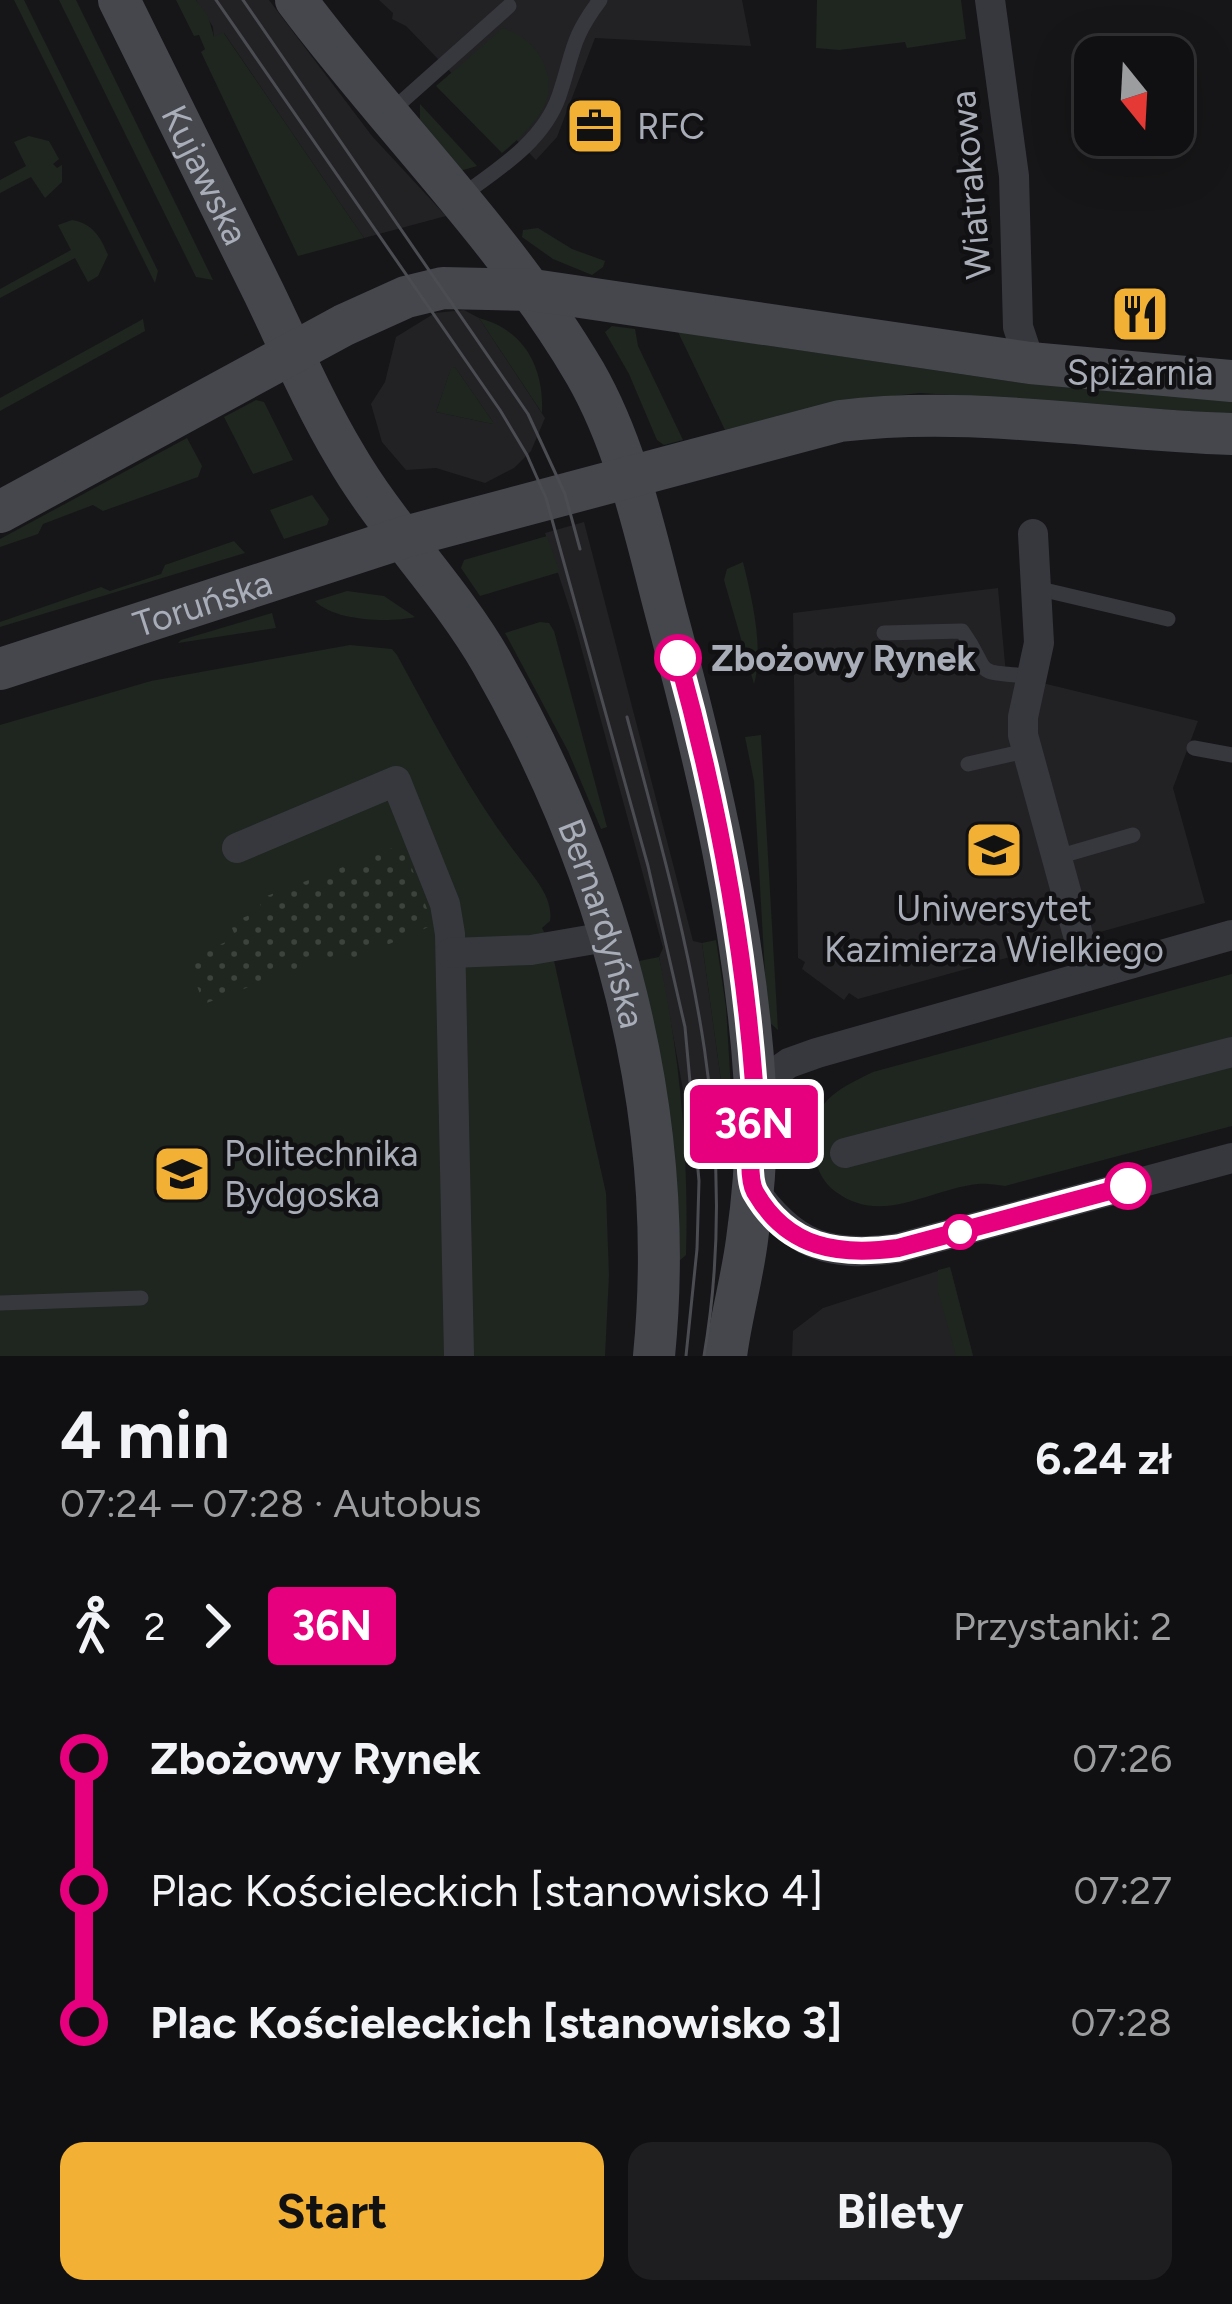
<!DOCTYPE html>
<html lang="pl">
<head>
<meta charset="utf-8">
<style>
  :root { --surface:#101012; --page:#1e1e20; --text:#f1f3f6; --muted:#9c9d9f; --line:#303032; --accent:#f2b134 }
  body { margin:0; font-family:Figtree,sans-serif; background:var(--page); color:var(--text); height:100vh; display:flex; flex-direction:column; font-size:45px; white-space:nowrap }
  * { box-sizing:border-box; margin:0 }
  p { font-size:39px; color:var(--muted) }
  .icon { flex:none; width:66px; height:66px; fill:none; stroke:currentColor; stroke-width:2; stroke-linecap:round; stroke-linejoin:round }
  .map { position:relative; height:1356px; overflow:hidden }
  .side { display:flex; flex-direction:column; background:var(--surface); flex:1 }
  .side>* { flex:none }
  .badge { padding:0 24px; border-radius:9px; font-size:42px; line-height:78px }
  .needle { width:78px; rotate:162deg }
  .fabs { position:absolute; left:1074px; top:36px; display:grid; gap:24px }
  .fabs a { display:grid; place-items:center; width:120px; height:120px; border-radius:24px; background:var(--surface); box-shadow:0 12px 48px #0002,0 0 0 3px var(--line); font-size:60px }
  .map>.badge { position:absolute; translate:-50% -50%; box-shadow:0 0 0 6px #fff }
  .legs { display:flex; align-items:center; gap:18px; height:132px; padding:0 60px; font-size:39px }
  .legs p { margin-inline-start:auto }
  .summary { display:flex; align-items:center; justify-content:space-between; height:204px; padding:0 60px }
  h1 { font-size:66px; font-weight:700; line-height:90px }
  .cta { display:flex; gap:24px; margin-top:auto; padding:24px 60px }
  .cta a { flex:1; height:138px; border-radius:24px; background:var(--accent); color:#111; font-size:48px; font-weight:700; line-height:138px; text-align:center }
  .cta a+a { background:var(--page); color:var(--text) }
  ul { padding:0 60px; list-style:none }
  li { display:flex; align-items:center; gap:42px; height:132px; font-size:45px }
  li i { display:grid; place-items:center; width:18px; height:100%; margin:0 15px; background:currentColor }
  li i::after { content:''; width:30px; height:30px; margin:-15px; border:9px solid; border-radius:50%; background:var(--surface) }
  li p { margin-inline-start:auto }
  li:first-child i { background:linear-gradient(#0000 50%,currentColor 0) }
  li:last-child i { background:linear-gradient(currentColor 50%,#0000 0) }
  .map>svg:first-child { display:block }
</style>
</head>
<body>
<div class="map">
<svg width="1232" height="1356" viewBox="0 0 1232 1356">
  <defs>
    <pattern id="garden-dots" width="8" height="8" patternUnits="userSpaceOnUse" patternTransform="scale(3)"><rect width="8" height="8" fill="#1e261f"/><path d="M2 2h.1M6 6h.1" fill="none" stroke="#3c433d" stroke-width="1.8" stroke-linecap="round"/></pattern>
  </defs>
  <rect width="100%" height="100%" fill="#161618"/>
  <g fill="#222225" fill-rule="evenodd">
    <path d="M196,0H269L372,136L446,216L364,238L224,33L214,38L213,27Z"/>
    <path d="M379,0H742L751,46L595,38L557,137L536,160L406,26L392,19L393,13Z"/>
    <path d="M464,310L479,318L545,418L531,451L514,468L485,483L436,468L406,470L382,442L371,404L385,382L396,337L435,313ZM455,367L493,422V424L436,412L451,369Z"/>
    <path d="M584,522L693,941L702,943L726,1117L733,1122L734,1158L687,1161L683,1090L659,957L663,948L575,625L545,533Z"/>
    <path d="M998,588L1006,674L1198,721L1173,788L1205,903L858,999L849,993L844,1000L802,969L805,962L798,958L793,613Z"/>
    <path d="M950,1267L973,1356H792L793,1331L823,1308Z"/>
  </g>
  <g fill="#1e261f">
    <path d="M14,0H24L158,271L155,283Z"/>
    <path d="M59,0H76L213,280L196,277Z"/>
    <path d="M176,0H196L208,16L214,37L223,32L364,238L298,256L201,52L205,49L199,35L194,36Z"/>
    <path d="M817,0H961L966,39L907,48L905,42L839,50L816,48Z"/>
    <path d="M503,28C523,35 537,46 545,66C560,104 529,130 502,153L436,86Z"/>
    <path d="M420,104L477,166L460,171L420,120Z"/>
    <path d="M29,136L49,141L59,159L53,164L57,168L62,165V182L45,198L31,177L0,193V180L26,166L14,142Z"/>
    <path d="M72,220C93,224 100,236 108,255L98,276L88,282L75,258L0,298V289L71,250L58,225Z"/>
    <path d="M538,228L572,249L605,261L603,267L592,275L553,259L522,237L523,230Z"/>
    <path d="M479,318C525,330 544,368 542,413Z"/>
    <path d="M143,319L145,331L0,411V398Z"/>
    <path d="M612,326L635,329L638,346L683,440L664,445L657,440L629,374L605,332Z"/>
    <path d="M678,332L1022,383L1232,401V414L920,393L830,403L725,430Z"/>
    <path d="M455,367L493,422V424L436,412L451,368Z"/>
    <path d="M256,400L264,402L293,460L253,474L224,417Z"/>
    <path d="M187,438L202,466L198,477L103,511L93,505L43,524L38,534L0,547V539Z"/>
    <path d="M312,495L329,519L327,525L284,539L270,510Z"/>
    <path d="M547,536L560,572L480,596L461,568L464,560Z"/>
    <path d="M234,541L245,553L0,627V622L101,587L110,591L161,574L165,565Z"/>
    <path d="M743,562C752,598 764,650 754,684L724,580L727,569Z"/>
    <path d="M347,591L384,596L415,617C389,623 334,621 315,601Z"/>
    <path d="M272,613L276,628L178,643L181,640Z"/>
    <path d="M540,622L549,623L554,631L607,827L601,829L568,751L505,633Z"/>
    <path d="M350,645L392,649L397,655C435,724 470,794 518,856C532,875 554,897 550,921L542,928L550,943L606,1193L609,1275L605,1356H0V725L151,681Z"/>
    <path d="M761,735L778,1030L770,1023L767,1009L754,781L745,737Z"/>
    <path d="M716,940L726,1007L733,1122L726,1117L702,943Z"/>
    <path d="M659,957C680,1057 689,1153 686,1255L679,1261L656,1037L639,961Z"/>
    <path d="M1232,974V1126L1005,1186C997,1185 986,1183 978,1184C929,1189 882,1226 836,1192C817,1178 813,1157 814,1135C815,1098 843,1087 873,1072Z"/>
    <path d="M950,1267L973,1356H956L938,1292V1270Z"/>
  </g>
  <path fill="url(#garden-dots)" d="M403,844L433,925L352,960L315,962L204,1004L186,958L236,938L230,923L262,910L259,899Z"/>
  <g fill="none" stroke-linecap="round" stroke-linejoin="round">
    <g stroke="#37383d" stroke-width="15">
      <path d="M389,113L509,6"/>
      <path d="M460,197C498,169 543,142 559,96C574,52 570,40 600,0"/>
      <path d="M1036,588L1168,619"/>
      <path d="M884,633L962,631C993,674 968,672 1031,676"/>
      <path d="M1194,748L1232,755"/>
      <path d="M968,764L1025,751"/>
      <path d="M1054,858L1133,835"/>
      <path d="M0,1303L141,1298"/>
    </g>
    <g stroke="#37383d" stroke-width="30">
      <path d="M990,0L1014,176L1018,327L1030,363"/>
      <path d="M1033,534L1039,643L1023,717V735L1089,975"/>
      <path d="M237,848L396,781L445,904L450,934L459,1356"/>
      <path d="M451,953L531,950L612,936"/>
      <path d="M755,1087L789,1063L817,1053L1232,935"/>
      <path d="M845,1153L1232,1052"/>
      <path d="M752,1187C793,1246 829,1258 898,1248L1232,1158"/>
    </g>
    <g stroke="#45474d" stroke-width="42">
      <path id="s1" d="M119,0C167,98 216,195 264,293C290,347 314,403 345,455C387,528 449,588 491,661C611,870 678,1114 654,1356"/>
      <path d="M296,0C390,126 505,237 585,373C627,446 645,533 666,613C708,769 745,924 755,1086C758,1135 754,1191 747,1240C742,1279 731,1317 726,1356"/>
      <path d="M0,512L344,325L406,297L443,288L533,290L1030,363L1232,381"/>
      <path id="s2" d="M0,669L405,537L840,421C971,405 1101,430 1232,434"/>
    </g>
    <g stroke="#4a4c52" stroke-width="3">
      <path d="M216,0L500,410L527,455L546,498L648,866L685,1027L699,1181L697,1249L686,1356"/>
      <path d="M243,0L528,414L565,494L580,549"/>
      <path d="M627,717C685,934 743,1129 704,1356"/>
    </g>
  </g>
  <g fill="none" stroke-linecap="round" stroke-linejoin="round">
    <g stroke="#fff" stroke-width="27">
      <path id="line-1" d="M678,658C717,799 743,938 754,1083C756,1110 744,1172 755,1192C788,1249 839,1256 898,1248L1128,1186"/>
    </g>
    <use href="#line-1" stroke="#e6007e" stroke-width="18"/>
  </g>
  <defs>
    <g id="office-square" transform="scale(3)"><rect x="-9" y="-9" width="18" height="18" rx="4" fill="#f2b134" stroke="#111113"/><path d="M-6-3h4V-5.5h4V-3h4V5H-6ZM-1-4.5V-3h2v-1.5ZM-6 0V1H6V0Z" fill="#111"/></g>
    <g id="restaurant-square" transform="scale(3)"><rect x="-9" y="-9" width="18" height="18" rx="4" fill="#f2b134" stroke="#111113"/><path d="M-5-6h1v4h1v-4h1v4h1v-4h1v5L-1.5 .5V6h-2V.5L-5-1ZM5-6V6H3V1.5H1.5Q1.5-4 5-6Z" fill="#111"/></g>
    <g id="university-square" transform="scale(3)"><rect x="-9" y="-9" width="18" height="18" rx="4" fill="#f2b134" stroke="#111113"/><path d="M0-5L7-2L0 1L-7-2ZM-4 1L0 2.5L4 1V4Q0 6-4 4Z" fill="#111"/></g>
  </defs>
  <g fill-rule="evenodd">
    <use href="#office-square" x="595" y="126"/>
    <use href="#restaurant-square" x="1140" y="314"/>
    <use href="#university-square" x="994" y="850"/>
    <use href="#university-square" x="182" y="1174"/>
  </g>
  <g fill="#fff" stroke="#e6007e" stroke-width="6">
    <circle cx="678" cy="658" r="21"/>
    <circle cx="1128" cy="1186" r="21"/>
    <circle cx="960" cy="1232" r="15"/>
  </g>
  <g text-anchor="middle" stroke-width="9" stroke-linejoin="round" paint-order="stroke">
    <g font-size="36" fill="#a8adb8" stroke="#111113" text-anchor="start">
      <text x="637" y="139">RFC</text>
      <text x="1140" y="385" text-anchor="middle">Spiżarnia</text>
      <text x="994" y="921" text-anchor="middle">Uniwersytet<tspan x="994" dy="41">Kazimierza Wielkiego</tspan></text>
      <text x="224" y="1166">Politechnika<tspan x="224" dy="41">Bydgoska</tspan></text>
    </g>
    <g font-size="36" fill="#a8adb8" stroke="#111113">
      <text dy="13" stroke="none"><textPath href="#s1" startOffset="195">Kujawska</textPath></text>
      <text transform="translate(970 185) rotate(-95)" y="13">Wiatrakowa</text>
      <text dy="13" stroke="none"><textPath href="#s2" startOffset="213">Toruńska</textPath></text>
      <text dy="13" stroke="none"><textPath href="#s1" startOffset="1047">Bernardyńska</textPath></text>
    </g>
    <g font-size="36" font-weight="bold" fill="#a8adb8" stroke="#111113" text-anchor="start">
      <text x="711" y="671">Zbożowy Rynek</text>
    </g>
  </g>
</svg>
<div class="fabs">
<a><svg class="needle" viewBox="-14 -14 28 28"><path d="M0-13l5 13h-10z" fill="#e53935"/><path d="M0 13l5-13h-10z" fill="#9c9d9f"/></svg></a>
</div>
<b class="badge" style="left:754px;top:1124px;background:#e6007e;color:#fff">36N</b>
</div>
<section class="side">
<div class="summary"><div><h1>4 min</h1><p>07:24 – 07:28 · Autobus</p></div><b>6.24 zł</b></div>
<div class="legs"><svg class="icon" aria-label="walk" viewBox="0 0 24 24"><circle cx="13" cy="4" r="2"/><path d="M13 8l-2 6 4 7M11 14l-3 7M7 12l3-4h3l4 4"/></svg>2<svg class="icon" aria-label="forward" viewBox="0 0 24 24"><path d="M9 5l7 7-7 7"/></svg><b class="badge" style="background:#e6007e;color:#fff">36N</b><p>Przystanki: 2</p></div>
<ul>
<li><i style="color:#e6007e"></i><b>Zbożowy Rynek</b><p>07:26</p></li>
<li><i style="color:#e6007e"></i><span>Plac Kościeleckich [stanowisko 4]</span><p>07:27</p></li>
<li><i style="color:#e6007e"></i><b>Plac Kościeleckich [stanowisko 3]</b><p>07:28</p></li>
</ul>
<div class="cta"><a>Start</a><a>Bilety</a></div>
</section>
</body>
</html>
